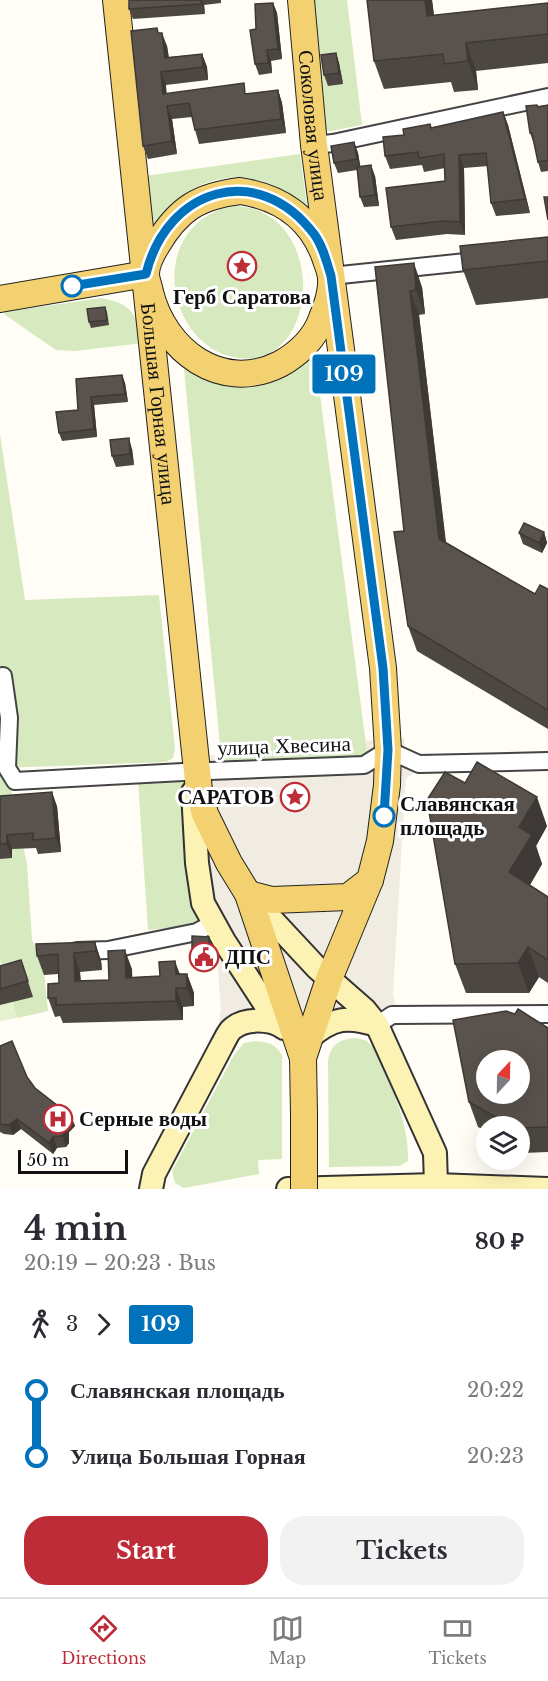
<!DOCTYPE html>
<html lang="en">
<head>
<meta charset="utf-8">
<style>
  :root { --surface:#fff; --page:#f2f2f3; --text:#2b2b33; --muted:#7c7c81; --line:#e1e1e2; --accent:#be2c37 }
  body { margin:0; font-family:"Libre Baskerville",serif; background:var(--page); color:var(--text); height:100vh; display:flex; flex-direction:column; font-size:22px; white-space:nowrap }
  * { box-sizing:border-box; margin:0 }
  p { font-size:20px; color:var(--muted) }
  .icon { flex:none; width:33px; height:33px; fill:none; stroke:currentColor; stroke-width:2; stroke-linecap:round; stroke-linejoin:round }
  .map { position:relative; height:1189px; overflow:hidden }
  .drawer { display:flex; flex-direction:column; background:var(--surface); flex:1 }
  .drawer>* { flex:none }
  .badge { padding:0 12px; border-radius:4px; font-size:21px; line-height:39px }
  .needle { width:39px; rotate:22deg }
  .buttons { position:absolute; left:476px; top:1050px; display:grid; gap:12px }
  .buttons a { display:grid; place-items:center; width:54px; height:54px; border-radius:50%; background:var(--surface); box-shadow:0 6px 24px #0002; font-size:30px }
  .scale { position:absolute; left:18px; bottom:15px; width:110px; box-sizing:border-box; padding-left:6px; border:3px solid #111; border-top:0; font-size:16px; line-height:21px; white-space:nowrap; color:#111; -webkit-text-stroke:4px #fff; paint-order:stroke }
  .map>.badge { position:absolute; translate:-50% -50%; box-shadow:0 0 0 3px #fff }
  .legs { display:flex; align-items:center; gap:9px; height:66px; padding:0 24px; font-size:20px }
  .legs p { margin-inline-start:auto }
  .overview { display:flex; align-items:center; justify-content:space-between; height:102px; padding:0 24px }
  h1 { font-size:33px; font-weight:700; line-height:45px }
  .primary-button { display:flex; gap:12px; margin-top:auto; padding:12px 24px }
  .primary-button a { flex:1; height:69px; border-radius:24px; background:var(--accent); color:#fff; font-size:24px; font-weight:700; line-height:69px; text-align:center }
  .primary-button a+a { background:var(--page); color:var(--text) }
  ul { padding:0 24px; list-style:none }
  li { display:flex; align-items:center; gap:21px; height:66px; font-size:22px }
  li i { display:grid; place-items:center; width:9px; height:100%; margin:0 8px; background:currentColor }
  li i::after { content:''; width:15px; height:15px; margin:-8px; border:4px solid; border-radius:50%; background:var(--surface) }
  li p { margin-inline-start:auto }
  li:first-child i { background:linear-gradient(#0000 50%,currentColor 0) }
  li:last-child i { background:linear-gradient(currentColor 50%,#0000 0) }
  .dock { display:flex; justify-content:space-around; align-items:center; height:84px; border-top:2px solid var(--line); background:var(--surface); font-size:16px; color:var(--muted) }
  .dock a { display:grid; justify-items:center; gap:3px }
  .dock .active { color:var(--accent) }
  .map>svg:first-child { display:block }
</style>
</head>
<body>
<div class="map">
<svg width="548" height="1189" viewBox="0 0 548 1189">
  <rect width="100%" height="100%" fill="#fffdf5"/>
  <g fill="#d6e9bf">
    <path d="M312,0H347L362,125L330,131L326,130L324,126Z"/>
    <path d="M300,154L307,205L301,207C263,160 185,172 159,224L152,225L145,176Z"/>
    <path d="M235,206C333,211 320,381 229,356C210,351 194,336 185,319C160,272 180,214 235,206Z"/>
    <path d="M101,298C130,303 138,314 143,343L75,351L56,350L4,314L5,312Z"/>
    <path d="M312,357H315L367,752L364,755L357,757L230,763L224,761L221,755L184,369L188,368C231,398 275,392 312,357Z"/>
    <path d="M0,434L25,600L159,595L175,749L173,758L166,762L2,768L11,790L27,864L32,940L43,962L48,1011L17,1018L0,958Z"/>
    <path d="M177,778L185,781L190,786L201,917L190,926L148,930L138,781Z"/>
    <path d="M357,1038L367,1041L373,1047C390,1086 409,1118 408,1161L400,1166L329,1167L328,1060C332,1043 340,1039 357,1038Z"/>
    <path d="M255,1041C268,1042 275,1044 282,1055V1159L258,1160L259,1174L184,1188L175,1183L172,1171L234,1055L244,1043Z"/>
  </g>
  <path fill="#e6f1d0" d="M0,958L17,1018L0,1021Z"/>
  <path fill="#f0ece2" d="M404,738L405,748L420,772L413,773L406,779L405,788L393,995L401,1024L395,1027L392,1032L371,1033L347,1026L323,1039L319,1051H290L278,1034L268,1029L217,1033L221,1010L216,944L190,786L185,781L177,778L186,755H221L224,761L230,763L357,757L364,755L367,752L366,741Z"/>
  <g fill="none" stroke-linecap="round" stroke-linejoin="round">
    <g stroke="#444" stroke-width="20">
      <g id="street">
        <path d="M314,145L333,143L548,97"/>
        <path d="M331,276L485,260"/>
        <path d="M3,676L9,718L7,768L15,781L183,772L364,765L388,750L419,764L548,761"/>
        <path d="M77,951L108,950L197,932L213,923"/>
        <path d="M377,1025L392,1015L548,1014"/>
      </g>
    </g>
    <g stroke="#333" stroke-width="26">
      <g id="secondary">
        <path d="M193,792L197,863L203,903L224,941L278,1024"/>
        <path d="M249,895L317,968L365,1010L377,1025L435,1153L436,1185"/>
        <path d="M309,1038C333,1017 348,1016 377,1025"/>
        <path d="M151,1189L154,1174L222,1045C225,1040 228,1032 232,1029C245,1017 272,1019 284,1028"/>
        <path d="M288,1189L436,1185L548,1189"/>
      </g>
    </g>
    <g stroke="#222" stroke-width="28">
      <g id="primary">
        <path id="s1" d="M116,0L199,790L205,814L229,863L248,894L303,1058"/>
        <path id="s2" d="M301,0L314,145L383,668L388,750L387,785L380,841L370,880L329,979L303,1058L304,1114"/>
        <path d="M240,191C280,197 311,218 325,257C327,264 331,271 331,279C332,292 327,306 322,318C315,338 298,354 280,364C221,394 164,350 150,292C149,286 146,280 146,274C146,264 152,253 157,245C178,209 199,196 240,191Z"/>
        <path d="M0,299L146,274"/>
        <path d="M248,894L272,900L348,897L370,880"/>
      </g>
    </g>
    <use href="#street" stroke="#fff" stroke-width="16"/>
    <use href="#secondary" stroke="#fcf2b3" stroke-width="22"/>
    <use href="#primary" stroke="#f3d070" stroke-width="26"/>
    <g stroke="#222" stroke-width="28" stroke-linecap="butt">
      <path id="primary-bridge" d="M304,1114V1189"/>
    </g>
    <use href="#primary-bridge" stroke="#f3d070" stroke-width="26"/>
  </g>
  <g fill="#4d4742">
    <path d="M129,0H221V3L204,5L205,14L133,19L129,9Z"/>
    <path d="M367,0H432L434,15L548,3V63L476,71L478,90L454,92L451,82L384,89L374,61Z"/>
    <path d="M273,3L277,13L282,59L271,61L272,73L259,75L255,64L256,29Z"/>
    <path d="M159,33L167,46L169,57L202,54L207,67L208,80L166,85V94H248L278,90L282,103L286,133L199,144L195,130L192,117L172,119L177,154L148,159L143,146Z"/>
    <path d="M336,53L339,63L343,84L328,86L324,75Z"/>
    <path d="M548,105V171L541,172L538,162L534,144L530,133L538,106Z"/>
    <path d="M503,112L508,125L530,213L496,216L491,203L488,166L464,168L465,235L447,234L396,240L391,227L445,181V168L424,172L422,165L390,169L385,156L404,135L430,124L431,128Z"/>
    <path d="M354,142L358,153L360,166L375,176L379,206L364,207L360,197L357,170L338,173L334,163Z"/>
    <path d="M548,237V298L476,305L463,270Z"/>
    <path d="M375,267L422,287L425,314L419,315L446,542L535,594L548,589V729L417,651L408,626L404,531Z"/>
    <path d="M105,307L107,312L109,325L91,328L89,322Z"/>
    <path d="M122,375L125,383L128,402L94,405L97,437L62,441L59,433L78,410L76,379Z"/>
    <path d="M132,449L134,465L116,467L112,456Z"/>
    <path d="M544,532L547,543L542,553L523,544L519,533Z"/>
    <path d="M465,783L547,826L536,846L542,864L530,885L548,897V983L539,977L529,993H466L455,964Z"/>
    <path d="M0,796L57,806L61,852L38,854L36,848L12,849V858L0,859Z"/>
    <path d="M209,937L213,948V967L196,968L192,957Z"/>
    <path d="M95,942L101,961L102,970L80,972L81,981L109,980L132,969V977L160,976L187,974L194,993V1006L183,1007V1020L63,1023L60,1016L55,1017L48,998L59,983V974L44,975L37,956Z"/>
    <path d="M0,966L26,975L33,997L0,1005Z"/>
    <path d="M548,1028V1152L523,1153L519,1151V1126H486V1131L478,1127L469,1102Z"/>
    <path d="M0,1046L35,1088L71,1116L75,1126L69,1132V1143L66,1147L57,1148L53,1154L21,1129L13,1135L4,1134L0,1132Z"/>
  </g>
  <g fill="#3e3936">
    <path d="M201,0H202L204,5L205,14Z"/>
    <path d="M425,0H432L437,44L427,16Z"/>
    <path d="M273,3L277,13L282,59L278,49Z"/>
    <path d="M162,33L167,46L170,71L165,58Z"/>
    <path d="M466,43L476,71L478,90L468,61Z"/>
    <path d="M267,50L271,61L272,73L268,63Z"/>
    <path d="M336,53L339,63L343,84L339,73Z"/>
    <path d="M202,54L207,67L208,80L203,67Z"/>
    <path d="M161,72L166,85L168,108L163,94Z"/>
    <path d="M278,90L282,103L286,133L281,119Z"/>
    <path d="M167,106L172,119L177,154L172,141Z"/>
    <path d="M503,112L508,125L530,213L525,199Z"/>
    <path d="M354,142L358,153L361,170L357,159Z"/>
    <path d="M459,155L464,168L465,235L460,222Z"/>
    <path d="M371,165L375,176L379,206L375,195Z"/>
    <path d="M414,263L422,287L425,314L416,290Z"/>
    <path d="M410,291L419,315L448,563L439,539Z"/>
    <path d="M122,375L125,383L128,402L125,394Z"/>
    <path d="M91,397L94,405L97,437L94,429Z"/>
    <path d="M129,438L132,449L134,465L130,454Z"/>
    <path d="M544,532L547,543L542,553L539,543Z"/>
    <path d="M52,792L57,806L61,852L56,838Z"/>
    <path d="M537,797L547,826L536,846L542,864L520,902L509,872L519,827Z"/>
    <path d="M7,835L12,849V858L7,844Z"/>
    <path d="M209,937L213,948V967L209,957Z"/>
    <path d="M95,942L101,961L102,970L96,951Z"/>
    <path d="M528,947L539,977L529,993L518,963Z"/>
    <path d="M125,950L132,969L133,996L126,978Z"/>
    <path d="M74,953L80,972L81,1000L75,981Z"/>
    <path d="M175,961L182,980L176,974Z"/>
    <path d="M187,974L194,993V1006L187,988Z"/>
    <path d="M176,988L183,1007V1020L176,1001Z"/>
    <path d="M71,1116L75,1126L69,1132V1143L66,1147L62,1136L65,1122Z"/>
    <path d="M17,1119L21,1129L13,1135L9,1125Z"/>
    <path d="M53,1137L57,1148L53,1154L49,1143Z"/>
  </g>
  <g fill="#59524d" stroke="#3e3936" stroke-width="1.5" fill-rule="evenodd">
    <path d="M129,0H201V4L129,9Z"/>
    <path d="M367,0H425L427,16L548,3V34L466,43L468,61L444,64L443,54L374,61Z"/>
    <path d="M273,3L278,49L267,50L268,63L255,64L250,30L256,29L255,4Z"/>
    <path d="M157,28L158,33H162L165,58L202,54L203,67L161,72L163,94L244,83L245,94L278,90L281,119L195,130L189,103L167,106L172,141L143,146L131,31Z"/>
    <path d="M336,53L339,73L324,75L321,55Z"/>
    <path d="M537,105L538,107L548,105V160L538,162L532,133H530L526,106Z"/>
    <path d="M503,112L525,199L491,203L486,153L459,155L460,222L442,221L391,227L386,188L445,181L444,154L419,158L418,152L385,156L383,137L404,135L403,129L430,124L431,128Z"/>
    <path d="M354,142L357,159L334,163L331,146Z"/>
    <path d="M371,165L375,195L360,197L357,167Z"/>
    <path d="M544,197H548V220Z"/>
    <path d="M548,237V261L463,270L460,246Z"/>
    <path d="M414,263L416,290L410,291L439,539L535,594L540,585L548,589V710L408,626L394,532L404,531L375,267Z"/>
    <path d="M105,307L107,320L89,322L87,309Z"/>
    <path d="M122,375L125,394L91,397L94,429L59,433L56,412L78,410L76,379Z"/>
    <path d="M129,438L130,454L112,456L110,440Z"/>
    <path d="M524,523L544,532L539,543L519,533Z"/>
    <path d="M477,762L537,797L519,827L532,835L509,872L548,897V960L528,947L518,963L455,964L427,800L445,772L465,783Z"/>
    <path d="M52,792L56,838L33,840V833L7,835V844H0V796Z"/>
    <path d="M192,936L209,937V957H192Z"/>
    <path d="M95,942L96,951L74,953L75,981L109,980L108,951L125,950L126,978L160,976L159,962L175,961L176,974H187V988H176V1001L56,1005V998H48V984L59,983L58,954L37,956L36,944Z"/>
    <path d="M21,960L28,981L0,989V966Z"/>
    <path d="M518,1009L548,1028V1127L519,1128V1126H511L469,1102L453,1020L506,1011L515,1014ZM486,1060H519V1094H486Z"/>
    <path d="M12,1041L27,1077L35,1088L71,1116L65,1122L66,1132L62,1136L53,1137L49,1143L17,1119L9,1125L0,1124V1046Z"/>
  </g>
  <g fill="none" stroke-linecap="round" stroke-linejoin="round">
    <g stroke="#fff" stroke-width="14">
      <path id="line-1" d="M72,286L146,274C167,188 258,160 314,234C323,246 327,263 331,276L383,668L388,750L384,816"/>
    </g>
    <use href="#line-1" stroke="#0072bc" stroke-width="9"/>
  </g>
  <defs>
    <g id="sight-ring" transform="scale(1.5)"><circle r="9.5" fill="#fff" stroke="#be2c37" stroke-width="1.5"/><path d="M0-6L1.8-2.2L6-1.7L2.9 1.2L3.7 5.4L0 3.3L-3.7 5.4L-2.9 1.2L-6-1.7L-1.8-2.2Z" fill="#be2c37"/></g>
    <g id="civic-ring" transform="scale(1.5)"><circle r="9.5" fill="#fff" stroke="#be2c37" stroke-width="1.5"/><path d="M-.6-6.5H3V-4.5H.6V-3L4-1V1h2V6H-6V1h2V-1L-.6-3ZM-1.2 2.5V6h2.4V2.5Z" fill="#be2c37"/></g>
    <g id="hospital-ring" transform="scale(1.5)"><circle r="9.5" fill="#fff" stroke="#be2c37" stroke-width="1.5"/><path d="M-5-5h3v3.5h4V-5h3V5h-3V1.5h-4V5h-3Z" fill="#be2c37"/></g>
  </defs>
  <g fill-rule="evenodd">
    <use href="#sight-ring" x="242" y="266"/>
    <use href="#sight-ring" x="295" y="797"/>
    <use href="#civic-ring" x="204" y="957"/>
    <use href="#hospital-ring" x="58" y="1119"/>
  </g>
  <g fill="#fff" stroke="#0072bc" stroke-width="3">
    <circle cx="72" cy="286" r="10"/>
    <circle cx="384" cy="816" r="10"/>
  </g>
  <g text-anchor="middle" stroke-width="6" stroke-linejoin="round" paint-order="stroke">
    <g font-size="21" fill="#111" stroke="#fff">
      <text dy="7" stroke="none"><textPath href="#s2" startOffset="126">Соколовая улица</textPath></text>
      <text dy="7" stroke="none"><textPath href="#s1" startOffset="406">Большая Горная улица</textPath></text>
      <text transform="translate(284 746) rotate(-2)" y="7">улица Хвесина</text>
    </g>
    <g font-size="21" font-weight="bold" fill="#111" stroke="#fff" text-anchor="start">
      <text x="242" y="304" text-anchor="middle">Герб Саратова</text>
      <text x="274" y="804" text-anchor="end">САРАТОВ</text>
      <text x="225" y="964">ДПС</text>
      <text x="79" y="1126">Серные воды</text>
    </g>
    <g font-size="21" font-weight="bold" fill="#111" stroke="#fff" text-anchor="start">
      <text x="400" y="811">Славянская<tspan x="400" dy="24">площадь</tspan></text>
    </g>
  </g>
</svg>
<div class="buttons">
<a><svg class="needle" viewBox="-14 -14 28 28"><path d="M0-13l5 13h-10z" fill="#e53935"/><path d="M0 13l5-13h-10z" fill="#7c7c81"/></svg></a>
<a><svg class="icon" aria-label="layers" viewBox="0 0 24 24"><path d="M12 4l9 5-9 5-9-5zM3 14l9 5 9-5"/></svg></a>
</div>
<div class="scale">50 m</div>
<b class="badge" style="left:344px;top:374px;background:#0072bc;color:#fff">109</b>
</div>
<section class="drawer">
<div class="overview"><div><h1>4 min</h1><p>20:19 – 20:23 · Bus</p></div><b>80 ₽</b></div>
<div class="legs"><svg class="icon" aria-label="walk" viewBox="0 0 24 24"><circle cx="13" cy="4" r="2"/><path d="M13 8l-2 6 4 7M11 14l-3 7M7 12l3-4h3l4 4"/></svg>3<svg class="icon" aria-label="forward" viewBox="0 0 24 24"><path d="M9 5l7 7-7 7"/></svg><b class="badge" style="background:#0072bc;color:#fff">109</b></div>
<ul>
<li><i style="color:#0072bc"></i><b>Славянская площадь</b><p>20:22</p></li>
<li><i style="color:#0072bc"></i><b>Улица Большая Горная</b><p>20:23</p></li>
</ul>
<div class="primary-button"><a>Start</a><a>Tickets</a></div>
</section>
<nav class="dock">
<a class="active"><svg class="icon" aria-label="directions" viewBox="0 0 24 24"><path d="M12 3l9 9-9 9-9-9zM9 14v-3h6M13 9l2 2-2 2"/></svg>Directions</a>
<a><svg class="icon" aria-label="map" viewBox="0 0 24 24"><path d="M3 6l6-2 6 2 6-2v14l-6 2-6-2-6 2zM9 4v14M15 6v14"/></svg>Map</a>
<a><svg class="icon" aria-label="tickets" viewBox="0 0 24 24"><path d="M3 7h18v10H3zM15 7v10"/></svg>Tickets</a>
</nav>
</body>
</html>
